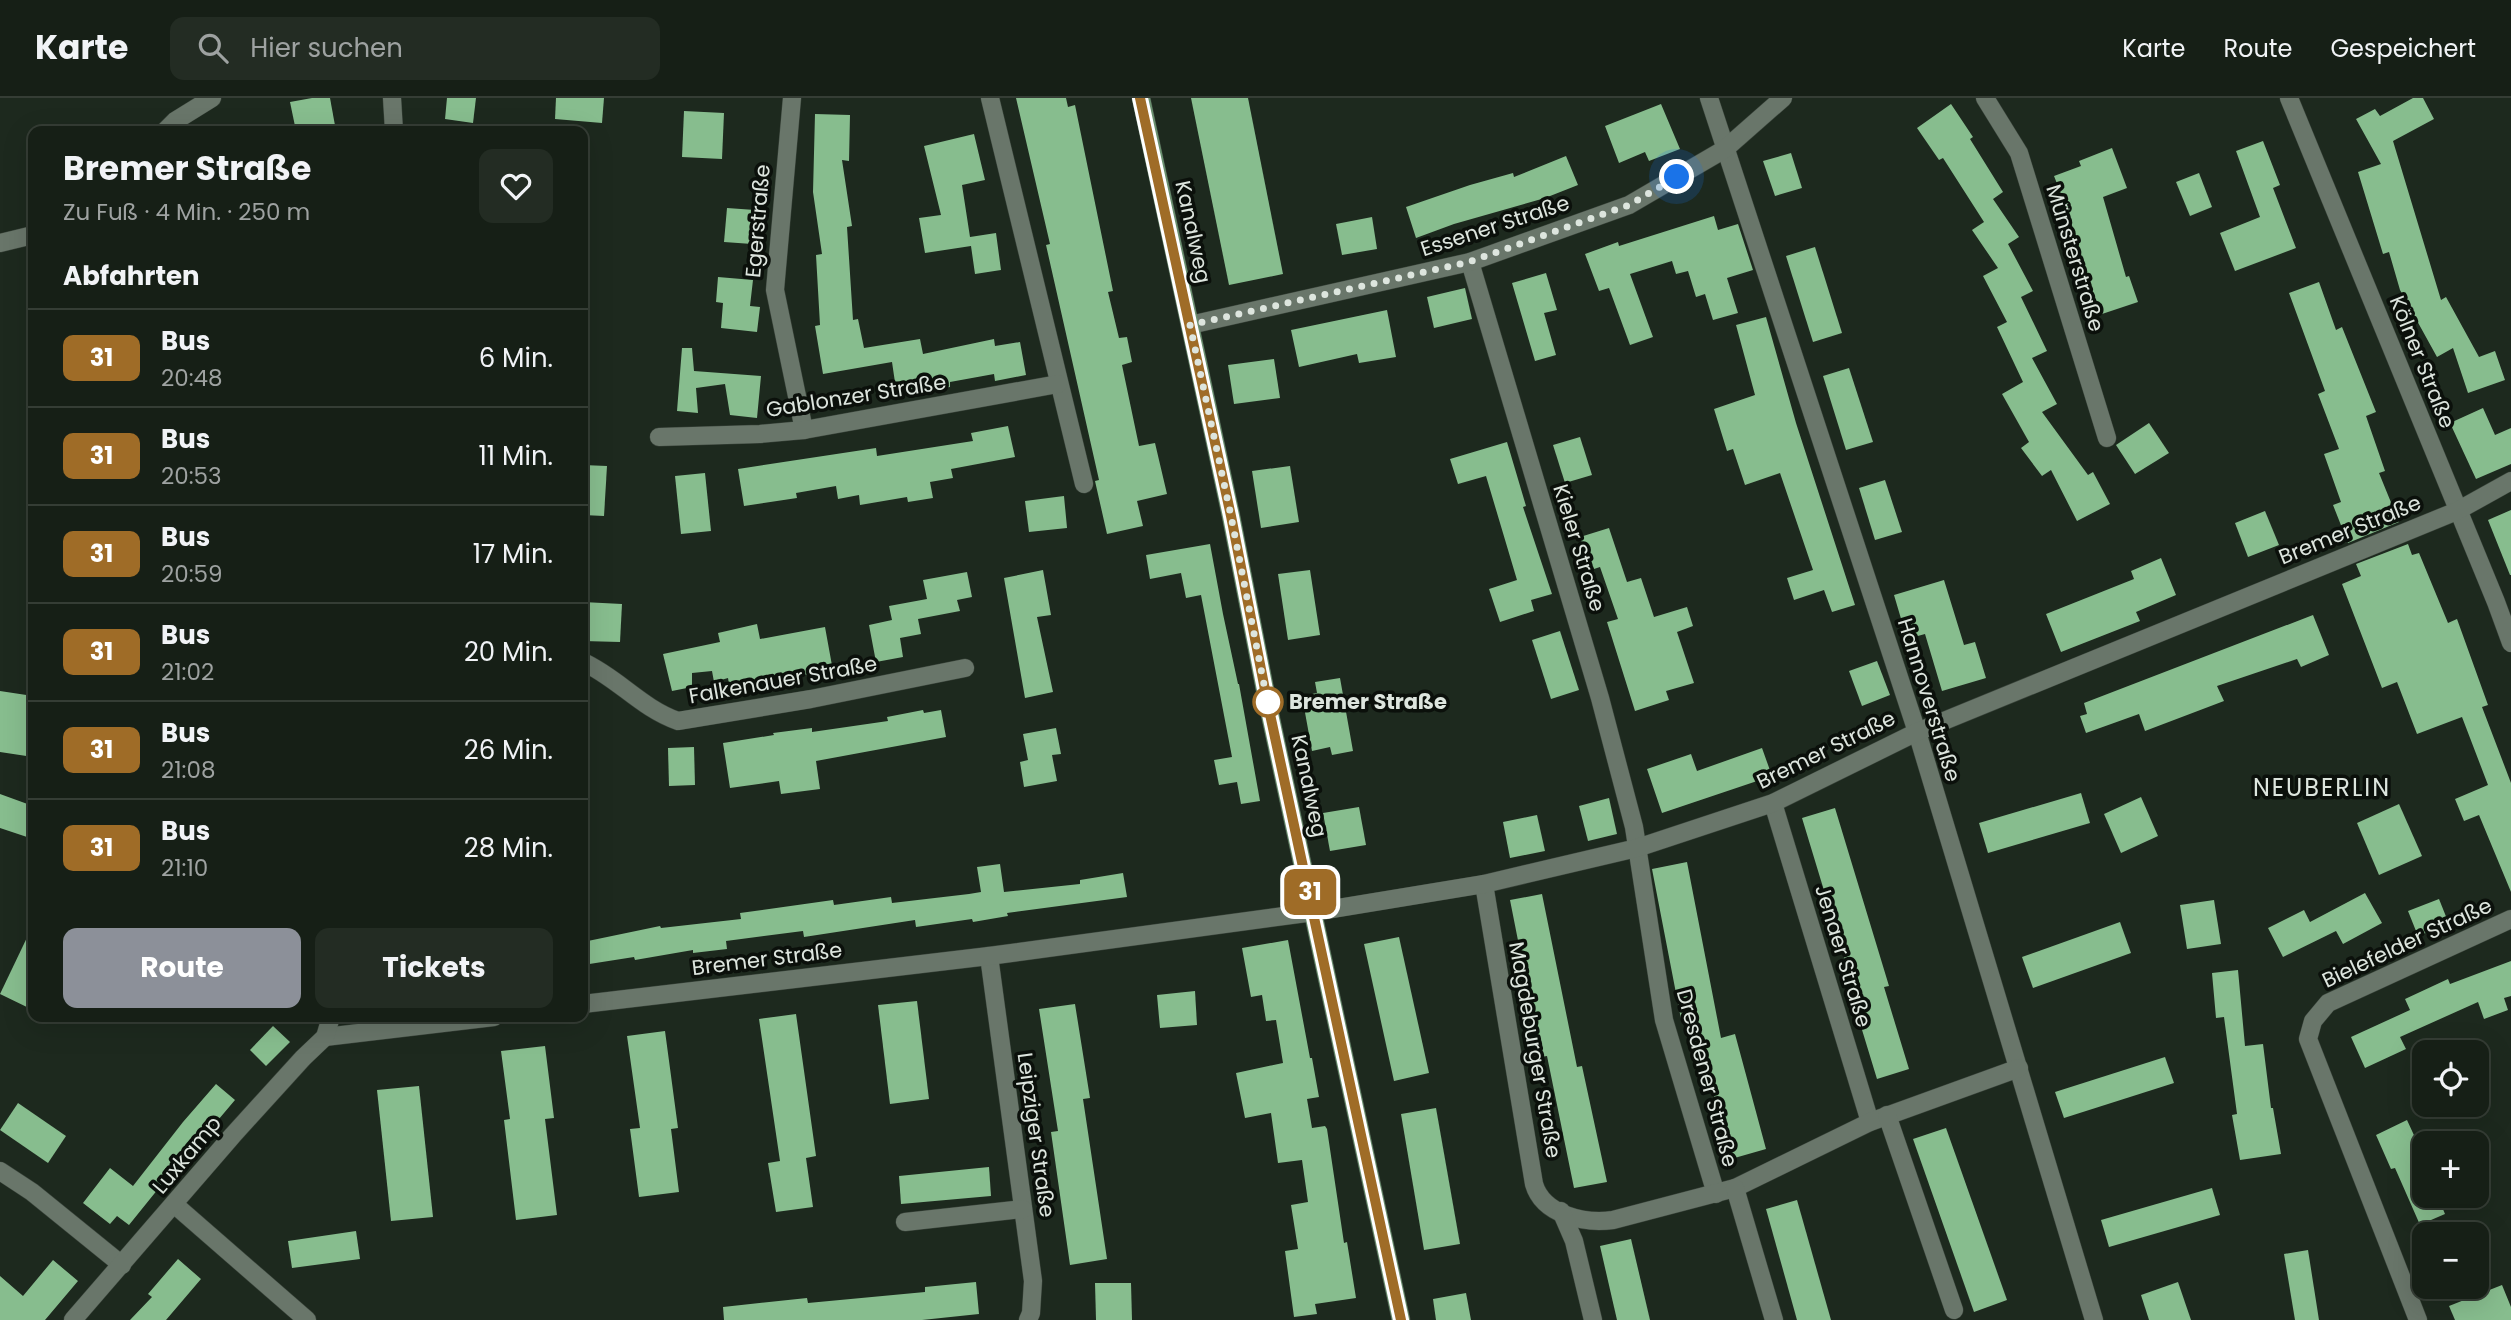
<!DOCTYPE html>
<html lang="de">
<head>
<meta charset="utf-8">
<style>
  :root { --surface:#161f16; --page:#232c23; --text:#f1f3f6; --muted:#9ea2a1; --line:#353d35; --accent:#8c9099 }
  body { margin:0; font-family:Poppins,sans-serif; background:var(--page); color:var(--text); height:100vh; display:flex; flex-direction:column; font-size:26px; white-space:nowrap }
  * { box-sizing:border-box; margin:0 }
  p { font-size:23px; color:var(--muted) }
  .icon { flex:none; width:38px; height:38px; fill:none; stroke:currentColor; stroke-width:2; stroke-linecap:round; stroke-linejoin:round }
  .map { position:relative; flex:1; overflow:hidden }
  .details { position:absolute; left:28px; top:28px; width:560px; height:896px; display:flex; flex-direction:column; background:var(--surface); border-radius:14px; box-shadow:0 7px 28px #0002,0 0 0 2px var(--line) }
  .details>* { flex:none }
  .badge { padding:0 14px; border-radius:10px; font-size:24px; line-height:46px }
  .fabs { position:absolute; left:2412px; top:942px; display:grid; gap:14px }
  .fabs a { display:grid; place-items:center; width:77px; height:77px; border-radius:14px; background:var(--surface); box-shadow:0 7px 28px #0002,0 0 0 2px var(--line); font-size:35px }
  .you { position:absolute; width:35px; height:35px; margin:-18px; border:5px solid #fff; border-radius:50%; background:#1a73e8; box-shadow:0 0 0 10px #1a73e833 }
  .map>.badge { position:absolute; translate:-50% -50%; box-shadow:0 0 0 4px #fff }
  h2 { padding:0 35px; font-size:26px; line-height:63px }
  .round { display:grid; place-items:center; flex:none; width:74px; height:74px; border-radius:14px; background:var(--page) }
  .summary { display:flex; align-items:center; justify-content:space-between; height:119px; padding:0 35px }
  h1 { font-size:33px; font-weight:700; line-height:52px }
  .button { display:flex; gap:14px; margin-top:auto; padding:14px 35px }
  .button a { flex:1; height:80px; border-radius:14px; background:var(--accent); color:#fff; font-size:28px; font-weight:700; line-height:80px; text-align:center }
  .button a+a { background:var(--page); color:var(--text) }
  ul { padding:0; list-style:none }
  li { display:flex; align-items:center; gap:21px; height:98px; padding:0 35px; border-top:2px solid var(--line) }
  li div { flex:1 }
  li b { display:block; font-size:26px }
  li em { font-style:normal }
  li .badge { min-width:77px; font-weight:700; text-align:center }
  header { display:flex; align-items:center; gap:42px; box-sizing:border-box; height:98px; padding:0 35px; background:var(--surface); border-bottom:2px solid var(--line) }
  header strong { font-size:33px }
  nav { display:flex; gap:38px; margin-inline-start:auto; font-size:24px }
  .search { width:490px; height:63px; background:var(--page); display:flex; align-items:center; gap:18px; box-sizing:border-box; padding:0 24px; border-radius:14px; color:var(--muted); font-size:26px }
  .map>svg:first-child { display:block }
</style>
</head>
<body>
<header>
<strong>Karte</strong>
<div class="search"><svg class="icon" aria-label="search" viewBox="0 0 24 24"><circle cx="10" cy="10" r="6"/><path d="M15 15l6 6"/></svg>Hier suchen</div>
<nav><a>Karte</a><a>Route</a><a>Gespeichert</a></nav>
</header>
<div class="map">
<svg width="2511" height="1222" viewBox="0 0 2511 1222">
  <rect width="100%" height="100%" fill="#1d291e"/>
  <g fill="#87bd8e">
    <path d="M312,0H330L336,33H296L290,4Z"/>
    <path d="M447,0H476L473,25L445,21Z"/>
    <path d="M556,0H604L602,25L555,21Z"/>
    <path d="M1016,0H1066L1068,9L1075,7L1113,193L1108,194L1119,240L1127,239L1132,264L1122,267L1139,348L1155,345L1167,396L1137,403L1143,428L1107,436L1095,383L1099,382L1046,147L1050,146Z"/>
    <path d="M1191,0H1248L1283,176L1229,187Z"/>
    <path d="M2413,0H2423L2434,21L2393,43L2441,202L2446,199L2479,259L2495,253L2505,282L2468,295L2453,250L2437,259L2400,192L2389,154L2383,156L2358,74L2381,66L2356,21L2375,11L2380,18Z"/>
    <path d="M1661,6L1680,51L1649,63L1645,54L1619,65L1605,28Z"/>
    <path d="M1951,6L1973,39L1970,41L2003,94L1993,101L2019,139L2008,146L2033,193L2021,199L2047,253L2032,260L2057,306L2042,314L2088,377L2093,374L2110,406L2077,423L2051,372L2042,378L2021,350L2029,344L2002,296L2023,284L1997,229L2007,224L1983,178L1998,170L1972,132L1984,124L1943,60L1939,62L1917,30Z"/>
    <path d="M684,13L724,15L722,61L682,59Z"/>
    <path d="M815,16L850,17L849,63L842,62L852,128L847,129L853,222L858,221L864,250L920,241L923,256L994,241L995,248L1020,244L1026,277L995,283L994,276L950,284V289L897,298L892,264L823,276L815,228L820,227L816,157L822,156L813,94Z"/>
    <path d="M974,36L985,82L962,87L970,139L996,135L1001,172L975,176L971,148L925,155L919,120L941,117L924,48Z"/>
    <path d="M2263,43L2280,87L2273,90L2296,150L2235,173L2220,135L2260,119L2236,53Z"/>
    <path d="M2112,50L2127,90L2103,99L2126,179L2129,178L2138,204L2099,217L2067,111L2054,78L2081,68L2079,63Z"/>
    <path d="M1791,55L1802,90L1775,98L1763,63Z"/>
    <path d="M1566,58L1578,87L1545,100L1454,126L1416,140L1406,109L1470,87L1513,75L1514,79Z"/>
    <path d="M2199,75L2212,109L2190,118L2176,84Z"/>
    <path d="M727,110L755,112L752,146L724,144Z"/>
    <path d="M1714,118L1718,132L1738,126L1753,172L1727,180L1738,215L1713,222L1705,196L1696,199L1688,173L1676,176L1672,163L1630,176L1653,239L1630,247L1609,190L1599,193L1585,156L1618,144L1619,148Z"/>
    <path d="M1372,119L1377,151L1342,157L1336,126Z"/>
    <path d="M1815,149L1842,235L1813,244L1786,158Z"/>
    <path d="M1546,175L1557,212L1544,215L1556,257L1535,263L1512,185Z"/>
    <path d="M718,179L753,182L750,208L760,209L757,234L721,230L723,205L716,204Z"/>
    <path d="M2319,184L2336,232L2342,229L2376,314L2366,318L2385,373L2379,375L2399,424L2348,445L2333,407L2341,404L2324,356L2339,351L2318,296L2325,293L2289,195Z"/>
    <path d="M1465,190L1472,221L1434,230L1427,199Z"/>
    <path d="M1387,212L1396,259L1359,265L1357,256L1299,269L1291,232Z"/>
    <path d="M1766,219L1796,325L1855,507L1832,514L1824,492L1794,502L1787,480L1813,472L1780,375L1745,387L1733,351L1727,353L1714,311L1755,297L1736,227Z"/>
    <path d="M682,250H692L694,273L761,278L757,320L730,317L725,286L696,290L698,315L677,313Z"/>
    <path d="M1274,261L1280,300L1234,306L1228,267Z"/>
    <path d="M1849,270L1873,344L1846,352L1823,278Z"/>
    <path d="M2483,310L2495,337L2511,330V366L2476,381L2450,325Z"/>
    <path d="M2149,325L2169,355L2135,376L2116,347Z"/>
    <path d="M1008,328L1015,359L951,371L953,380L930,384L933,400L908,404L907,399L860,407L859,397L838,401L836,388L796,395L797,400L744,408L738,371L876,350L877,358L973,343L971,335Z"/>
    <path d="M1580,339L1592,377L1565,385L1553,347Z"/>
    <path d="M1507,344L1526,408L1523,409L1552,496L1531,502L1534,513L1500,524L1489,491L1517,482L1486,378L1458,386L1450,361Z"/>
    <path d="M583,367L607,368L604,418L583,417Z"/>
    <path d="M1290,368L1299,424L1261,430L1252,373Z"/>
    <path d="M705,375L711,433L681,436L675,378Z"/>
    <path d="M1885,382L1902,434L1875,442L1859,390Z"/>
    <path d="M1064,398L1067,430L1029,434L1025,403Z"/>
    <path d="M2511,412V477H2510L2488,422Z"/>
    <path d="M2265,413L2279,447L2248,459L2235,425Z"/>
    <path d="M1609,430L1627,484L1641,480L1654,519L1687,509L1693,528L1677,534L1694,585L1666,593L1669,602L1635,613L1607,524L1618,521L1600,469L1591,472L1580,439Z"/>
    <path d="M1210,446L1223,516L1238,586H1239L1260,703L1241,706L1237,684L1219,687L1214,662L1232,659L1201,497L1186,500L1181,475L1150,481L1146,457Z"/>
    <path d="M2408,446L2412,457L2419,455L2448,525L2457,521L2488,607L2482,609L2511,685V794L2479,717L2464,723L2455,701L2488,687L2462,619L2417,636L2397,584L2382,590L2342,486L2361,478L2356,466Z"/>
    <path d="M2161,460L2176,497L2136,514L2140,523L2061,554L2046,516L2134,481L2131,473Z"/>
    <path d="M1043,472L1051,517L1037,519L1053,594L1025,600L1004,480Z"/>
    <path d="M1310,472L1320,537L1288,542L1278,476Z"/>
    <path d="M967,474L972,499L957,502L960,513L918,521L921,536L900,540L903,559L876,564L869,527L892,522L889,508L927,501L923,482Z"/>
    <path d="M1944,482L1964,547L1975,544L1986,580L1942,593L1925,536L1907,541L1894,497Z"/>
    <path d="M583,504L622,506L620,544L583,543Z"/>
    <path d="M2313,517L2329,557L2301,569L2297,561L2217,588L2224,603L2145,633L2139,616L2086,635L2080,618L2087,616L2084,605Z"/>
    <path d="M757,526L760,541L825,529L833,573L795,578L730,592L728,580L714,584L712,573L692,575V589L672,593L663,556L720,544L718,535Z"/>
    <path d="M1560,533L1579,592L1551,601L1532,542Z"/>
    <path d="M1877,563L1890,597L1862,608L1849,573Z"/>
    <path d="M1340,580L1353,653L1332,657L1330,649L1312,653L1302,598L1317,595L1315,584Z"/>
    <path d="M0,593L33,598L29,639H33V659L0,654Z"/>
    <path d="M923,612L924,615L941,612L946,639L816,663L820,691L781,696L779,683L730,690L723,645L774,637L773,635L812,630V634L888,623L887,619Z"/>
    <path d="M1056,630L1061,656L1052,657L1057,683L1024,689L1020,664L1028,662L1023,636Z"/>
    <path d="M694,649L695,687L669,688L668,650Z"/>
    <path d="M1762,650L1772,678L1662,715L1647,671L1691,656L1697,673Z"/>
    <path d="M2081,695L2090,725L1988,755L1979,725Z"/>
    <path d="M0,696L33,708V721L27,739L0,730Z"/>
    <path d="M2141,699L2158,738L2121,755L2104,716Z"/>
    <path d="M1609,700L1617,736L1588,743L1579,708Z"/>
    <path d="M2399,706L2422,758L2379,777L2357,725Z"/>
    <path d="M1359,709L1366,747L1330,753L1323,715Z"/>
    <path d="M1835,710L1889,888L1884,889L1909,971L1877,981L1852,899L1856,898L1802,720Z"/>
    <path d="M1537,717L1545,753L1510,760L1503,724Z"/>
    <path d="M1687,764L1721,940L1735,936L1766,1051L1731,1061L1693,919L1681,921L1652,771Z"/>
    <path d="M1000,766L1004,794L1080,786V782L1123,775L1127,799L1007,815L1008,818L973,824L972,821L916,829L915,822L804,839L803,833L726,843L727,851L693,855V852L635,862L634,859L583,867V844L660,828L661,830L741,821L740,815L833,802L834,807L891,799L892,805L969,796L981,794L977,769Z"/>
    <path d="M2365,795L2382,825L2343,846L2336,833L2283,859L2268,830L2304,812L2310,824Z"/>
    <path d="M1542,796L1577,969L1582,968L1607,1084L1574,1090L1547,958L1541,959L1510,802Z"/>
    <path d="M2439,801L2449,826L2418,838L2408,813Z"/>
    <path d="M2214,802L2221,846L2187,851L2180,807Z"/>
    <path d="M2120,824L2131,855L2033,890L2022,859Z"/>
    <path d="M33,827V912L0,896Z"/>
    <path d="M1399,839L1429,975L1394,983L1364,846Z"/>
    <path d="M1288,842L1310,960H1312L1319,999L1307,1001L1312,1030L1325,1028L1327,1031L1344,1145L1347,1144L1356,1200L1315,1206L1317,1216L1294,1219L1285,1153L1298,1151L1291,1107L1308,1104L1302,1062L1278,1065L1271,1015L1245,1020L1236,975L1283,965L1276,922L1266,923L1262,897L1251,899L1242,850Z"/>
    <path d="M2511,863V898L2504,900L2508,912L2484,921L2478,904L2400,939L2406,951L2365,970L2351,939L2410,912L2405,901L2448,881L2450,886Z"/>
    <path d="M2238,872L2245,948L2263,946L2271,1010H2273L2281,1056L2240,1062L2232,1017L2237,1016L2224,919L2216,920L2212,875Z"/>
    <path d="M1195,893L1197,927L1160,930L1157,897Z"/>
    <path d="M917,903L929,1001L890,1006L878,907Z"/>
    <path d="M1075,906L1090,1000L1083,1001L1107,1161L1070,1167L1051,1034L1058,1033L1039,911Z"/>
    <path d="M796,916L816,1058L806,1060L813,1109L776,1114L768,1065L780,1063L759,921Z"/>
    <path d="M273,928L290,944L266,968L250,952Z"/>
    <path d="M665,933L678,1030L671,1031L679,1094L639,1099L630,1031L640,1030L627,938Z"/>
    <path d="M545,948L554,1020L545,1021L557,1117L516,1122L504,1022L510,1021L501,953Z"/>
    <path d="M2165,959L2174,985L2064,1020L2055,994Z"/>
    <path d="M216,986L235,1002L202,1041L200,1039L129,1127L117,1118L110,1126L83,1105L110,1070L133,1088L183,1024Z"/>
    <path d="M419,988L433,1119L391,1123L377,992Z"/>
    <path d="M18,1005L66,1038L48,1065L0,1032Z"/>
    <path d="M1436,1010L1460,1146L1424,1152L1401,1016Z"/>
    <path d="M2407,1022L2424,1059V1097H2437L2445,1116L2424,1125V1136L2395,1070L2391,1071L2376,1037Z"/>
    <path d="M1946,1030L2007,1202L1974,1214L1913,1041Z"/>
    <path d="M989,1069L991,1098L901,1106L899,1078Z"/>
    <path d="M2212,1090L2220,1117L2109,1149L2101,1122Z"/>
    <path d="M1797,1102L1831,1222H1797L1766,1111Z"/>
    <path d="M356,1133L360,1161L292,1170L288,1143Z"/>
    <path d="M1631,1141L1650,1222H1617L1600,1148Z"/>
    <path d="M2308,1152L2319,1222H2295L2284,1156Z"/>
    <path d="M178,1161L201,1181L166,1222H130L152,1199L148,1196Z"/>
    <path d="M53,1162L78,1183L45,1222H0V1178L23,1198Z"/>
    <path d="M976,1184L979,1216L922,1222H724L723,1209L807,1200L808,1205L925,1194V1189Z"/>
    <path d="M2178,1184L2191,1222H2149L2141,1197Z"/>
    <path d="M1095,1185H1131L1132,1222H1096Z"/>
    <path d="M2502,1187L2511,1209V1222H2455L2449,1208Z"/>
    <path d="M1466,1195L1471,1222H1436L1433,1201Z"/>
  </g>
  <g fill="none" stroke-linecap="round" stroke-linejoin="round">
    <g stroke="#3a443b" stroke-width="19">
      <g id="street">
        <path d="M392,0L394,33"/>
        <path d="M792,0L775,192L804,332"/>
        <path d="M990,0L1084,386"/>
        <path d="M1709,0L1917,634L2094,1222"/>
        <path d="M1985,0L2019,55L2107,340"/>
        <path d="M2289,0L2496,504L2511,545"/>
        <path d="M165,33L175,23L212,0"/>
        <path d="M0,145L33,137"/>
        <path d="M1470,164L1600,600L1634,729L1664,922L1716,1096"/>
        <path d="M1190,227L1470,164L1629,107L1725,51L1783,0"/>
        <path d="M659,339L760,336L804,332L1058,286"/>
        <path d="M583,564C618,580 641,610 678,623L811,601L965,570"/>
        <path d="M1773,705L1870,1024"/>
        <path d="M1484,786L1534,1086C1543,1117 1585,1126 1613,1122L1735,1090L1870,1024L2019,970"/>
        <path d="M989,858L1033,1183L1031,1215L1028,1222"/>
        <path d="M583,906L989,858L1314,814L1484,786L1637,750L1773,705L1917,634L2457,413L2511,383"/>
        <path d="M325,939L494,919"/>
        <path d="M1887,1017L1954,1212"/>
        <path d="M0,1073L32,1094L122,1167"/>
        <path d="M1735,1090L1774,1222"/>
        <path d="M175,1107L307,1222"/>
        <path d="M1561,1113L1574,1143L1593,1222"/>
        <path d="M905,1124L1023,1111"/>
        <path d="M73,1222L233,1037L303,960L325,939L331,919"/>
        <path d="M2418,1222L2308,941L2313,923L2328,905L2511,821"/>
      </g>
    </g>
    <g stroke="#3a443b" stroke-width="19">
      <path id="secondary" d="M1141,0L1231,418L1268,607L1401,1222"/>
    </g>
    <use href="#street" stroke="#69766a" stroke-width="18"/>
    <use href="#secondary" stroke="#698f6e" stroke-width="18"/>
  </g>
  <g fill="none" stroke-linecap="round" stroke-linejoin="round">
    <g stroke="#fff" stroke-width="16">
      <path id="line" d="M1140,0L1231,418L1268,607L1401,1222"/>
    </g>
    <use href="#line" stroke="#9f6c27" stroke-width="10"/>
    <path stroke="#dde5de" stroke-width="7" stroke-dasharray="0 12.6" d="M1268,604V607L1231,418L1190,227L1469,164L1629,107L1677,79"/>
  </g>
  <circle fill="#fff" stroke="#9f6c27" stroke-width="3.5" cx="1268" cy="604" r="14"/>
  <g text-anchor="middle" stroke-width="7" stroke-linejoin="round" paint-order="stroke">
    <g font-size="21" fill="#dde5de" stroke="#0b100b">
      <text transform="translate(758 123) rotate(-85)" y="7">Egerstraße</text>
      <text transform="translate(1495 128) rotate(-18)" y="7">Essener Straße</text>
      <text transform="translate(1193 134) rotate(78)" y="7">Kanalweg</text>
      <text transform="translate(2075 160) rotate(73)" y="7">Münsterstraße</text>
      <text transform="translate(2422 264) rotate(68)" y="7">Kölner Straße</text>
      <text transform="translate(856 298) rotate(-9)" y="7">Gablonzer Straße</text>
      <text transform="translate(2350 432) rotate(-22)" y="7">Bremer Straße</text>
      <text transform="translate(1579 450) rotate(73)" y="7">Kieler Straße</text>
      <text transform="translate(783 582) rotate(-10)" y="7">Falkenauer Straße</text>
      <text transform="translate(1929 602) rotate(73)" y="7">Hannoverstraße</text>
      <text transform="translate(1826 652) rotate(-26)" y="7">Bremer Straße</text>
      <text transform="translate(1309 688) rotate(78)" y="7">Kanalweg</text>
      <text transform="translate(2407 845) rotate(-25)" y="7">Bielefelder Straße</text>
      <text transform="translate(1843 858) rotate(73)" y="7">Jenaer Straße</text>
      <text transform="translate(767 861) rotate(-7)" y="7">Bremer Straße</text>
      <text transform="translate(1535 952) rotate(80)" y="7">Magdeburger Straße</text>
      <text transform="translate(1707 980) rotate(75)" y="7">Dresdener Straße</text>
      <text transform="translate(1036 1037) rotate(82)" y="7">Leipziger Straße</text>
      <text transform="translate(187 1057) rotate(-50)" y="7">Luxkamp</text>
    </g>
    <g font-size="21" font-weight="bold" fill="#dde5de" stroke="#0b100b" text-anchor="start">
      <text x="1289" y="611">Bremer Straße</text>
    </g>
    <g font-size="24" letter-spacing="2" fill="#dde5de" stroke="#0b100b">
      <text x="2322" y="698">NEUBERLIN</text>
    </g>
  </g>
</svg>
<div class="fabs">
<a><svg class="icon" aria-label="locate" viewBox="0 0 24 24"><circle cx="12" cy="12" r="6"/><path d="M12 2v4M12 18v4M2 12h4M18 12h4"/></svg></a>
<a>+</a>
<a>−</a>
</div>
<div class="you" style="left:1677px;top:79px"></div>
<b class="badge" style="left:1310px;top:794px;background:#9f6c27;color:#fff">31</b>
<section class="details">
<div class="summary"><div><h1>Bremer Straße</h1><p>Zu Fuß · 4 Min. · 250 m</p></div><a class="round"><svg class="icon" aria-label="heart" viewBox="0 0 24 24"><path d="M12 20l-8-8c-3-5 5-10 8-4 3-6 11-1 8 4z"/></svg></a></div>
<h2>Abfahrten</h2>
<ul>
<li><span class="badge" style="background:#9f6c27;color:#fff">31</span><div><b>Bus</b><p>20:48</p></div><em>6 Min.</em></li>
<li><span class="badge" style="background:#9f6c27;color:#fff">31</span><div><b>Bus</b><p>20:53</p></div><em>11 Min.</em></li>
<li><span class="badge" style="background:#9f6c27;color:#fff">31</span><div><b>Bus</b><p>20:59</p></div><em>17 Min.</em></li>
<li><span class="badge" style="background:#9f6c27;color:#fff">31</span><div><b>Bus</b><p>21:02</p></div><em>20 Min.</em></li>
<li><span class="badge" style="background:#9f6c27;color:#fff">31</span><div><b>Bus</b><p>21:08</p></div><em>26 Min.</em></li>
<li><span class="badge" style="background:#9f6c27;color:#fff">31</span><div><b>Bus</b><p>21:10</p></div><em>28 Min.</em></li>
</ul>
<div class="button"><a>Route</a><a>Tickets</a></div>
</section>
</div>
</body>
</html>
